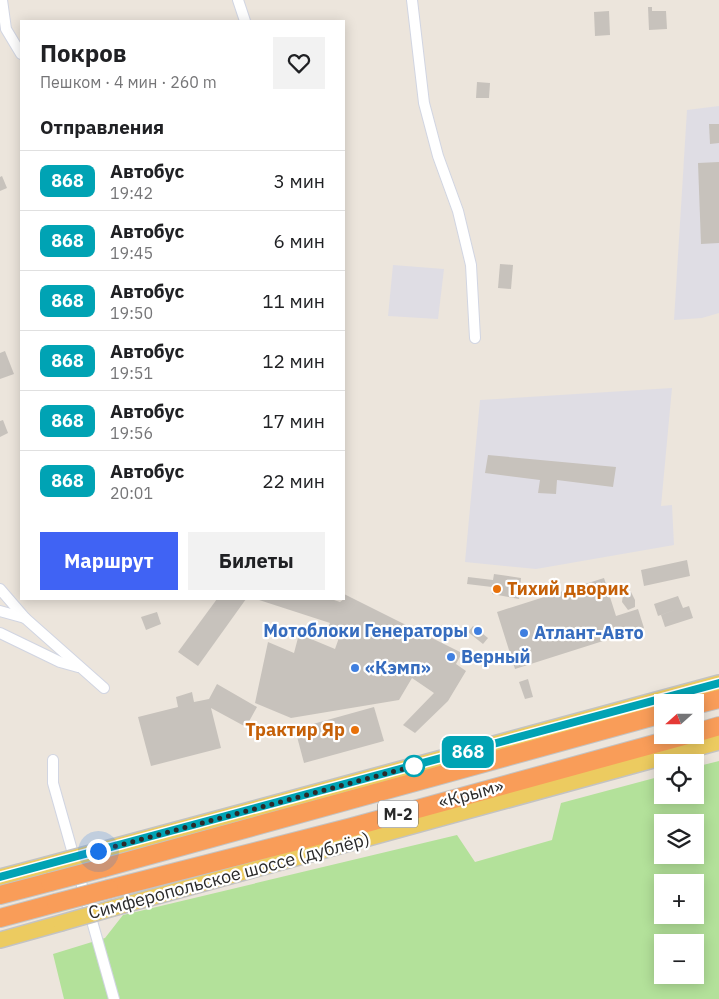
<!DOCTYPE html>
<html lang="ru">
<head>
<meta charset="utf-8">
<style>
  :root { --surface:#fff; --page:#f2f2f2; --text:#202124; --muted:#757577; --line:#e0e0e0; --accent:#4063f4 }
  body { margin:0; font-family:"IBM Plex Sans",sans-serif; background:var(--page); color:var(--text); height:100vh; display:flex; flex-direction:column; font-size:19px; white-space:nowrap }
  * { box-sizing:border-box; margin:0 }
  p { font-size:16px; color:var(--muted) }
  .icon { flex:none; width:28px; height:28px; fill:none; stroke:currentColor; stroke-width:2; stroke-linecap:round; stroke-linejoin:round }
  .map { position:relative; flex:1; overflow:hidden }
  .side { position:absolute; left:20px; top:20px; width:325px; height:580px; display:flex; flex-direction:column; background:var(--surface); border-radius:0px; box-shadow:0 2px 12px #0003 }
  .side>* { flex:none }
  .badge { padding:0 10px; border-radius:8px; font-size:18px; line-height:32px }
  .needle { width:32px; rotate:249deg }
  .buttons { position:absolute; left:654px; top:694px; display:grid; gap:10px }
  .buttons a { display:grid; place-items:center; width:50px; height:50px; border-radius:0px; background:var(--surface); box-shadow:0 2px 12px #0003; font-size:25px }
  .you { position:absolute; width:25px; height:25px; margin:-12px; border:4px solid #fff; border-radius:50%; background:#1a73e8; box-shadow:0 0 0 8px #1a73e833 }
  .map>.badge { position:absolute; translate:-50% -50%; box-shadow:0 0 0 2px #fff }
  h2 { padding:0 20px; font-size:19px; line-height:45px }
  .round { display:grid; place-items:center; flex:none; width:52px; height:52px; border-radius:0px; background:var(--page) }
  .headline { display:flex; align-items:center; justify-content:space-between; height:85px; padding:0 20px }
  h1 { font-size:24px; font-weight:700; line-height:38px }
  .button { display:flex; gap:10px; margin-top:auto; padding:10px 20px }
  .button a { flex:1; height:58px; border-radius:0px; background:var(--accent); color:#fff; font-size:20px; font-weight:700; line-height:58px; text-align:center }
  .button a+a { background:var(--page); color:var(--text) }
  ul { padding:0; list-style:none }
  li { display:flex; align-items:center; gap:15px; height:60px; padding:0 20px; border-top:1px solid var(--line) }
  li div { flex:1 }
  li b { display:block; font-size:19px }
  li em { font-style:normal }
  li .badge { min-width:55px; font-weight:700; text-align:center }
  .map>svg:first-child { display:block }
</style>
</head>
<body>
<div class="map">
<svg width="719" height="999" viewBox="0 0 719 999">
  <rect width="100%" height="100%" fill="#ece5dc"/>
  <g fill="#dfdde4">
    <path d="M719,106V313L702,318L674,320L687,110Z"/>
    <path d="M393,265L444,269L438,319L388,316Z"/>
    <path d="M672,388L661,506L672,505L674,545L536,569L465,562L480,400Z"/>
  </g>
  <path fill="#b3e19a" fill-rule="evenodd" d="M719,761V999H64L53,954L105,938L123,915L457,835L475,862L552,840L561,803L662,776V795H695V767ZM662,822H695V855H662ZM662,882H695V915H662ZM662,942H695V975H662Z"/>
  <g fill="#c7c2bc">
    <path d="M648,7H652V11H666L667,29L649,30Z"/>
    <path d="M609,11L610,35L595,36L594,12Z"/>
    <path d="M477,82L490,83L489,98H476Z"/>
    <path d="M709,124H719V143L710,144Z"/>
    <path d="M719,162V243L701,244L698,163Z"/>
    <path d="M2,176L7,188L0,191V177Z"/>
    <path d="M500,264L513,265L511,289L498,288Z"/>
    <path d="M5,351L14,374L0,379V353Z"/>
    <path d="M3,420L8,433L0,437V421Z"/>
    <path d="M488,455L616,467L613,487L557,480L556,494L538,493L540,480L485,473Z"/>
    <path d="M687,560L690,576L644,586L641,570Z"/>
    <path d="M494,574L521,578L519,599L492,594V587L467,584L468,577L493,580Z"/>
    <path d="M604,578L616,616L638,609L644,628L515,669L497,612Z"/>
    <path d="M631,592L635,600V607L628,610L622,602L623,594Z"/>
    <path d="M344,594L462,653L456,664L466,671L448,701L415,733L403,725L434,693L412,678L399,700L291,718L255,703L268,642L294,653L299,634L335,649L340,635L327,629L330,623L256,599H331L340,602L344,599Z"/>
    <path d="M678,596L683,608L689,606L693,618L665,627L661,615L680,608L658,616L654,604Z"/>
    <path d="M217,599H246L198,666L178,652Z"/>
    <path d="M157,612L161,624L146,630L141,617Z"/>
    <path d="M473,626L488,638L483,644L468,632Z"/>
    <path d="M528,679L533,697L525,699L519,682Z"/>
    <path d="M217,684L257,707L246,727L211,708L221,748L151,766L138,717L178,707L176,697L192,692L194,702L209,699Z"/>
    <path d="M374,707L384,741L304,763L295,729Z"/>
  </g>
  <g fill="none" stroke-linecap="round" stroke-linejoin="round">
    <g stroke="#d1d5e2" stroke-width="12">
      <g id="minor">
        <path d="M2,0L6,29L21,54"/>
        <path d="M238,0L245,21"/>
        <path d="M412,0L424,103L438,156L458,211L471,265L475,338"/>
        <path d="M0,589L25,618L104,688"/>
        <path d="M0,611L25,618"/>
        <path d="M0,633L60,662L78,667"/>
        <path d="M53,760V783L114,999"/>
      </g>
    </g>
    <g stroke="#c3c3c3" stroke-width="18">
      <g id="primary">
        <path d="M98,851L719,683"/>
        <path d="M0,877L46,865"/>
        <path d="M113,908L719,742"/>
        <path d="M0,940L61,923"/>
      </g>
    </g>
    <g stroke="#c3c3c3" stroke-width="20">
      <g id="motorway">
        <path d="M695,705L719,699"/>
        <path d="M695,733L719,726"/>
        <path d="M103,868L662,714"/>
        <path d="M109,889L352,827L687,735"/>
        <path d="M0,895L50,882"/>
        <path d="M0,918L56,903"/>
      </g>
    </g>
    <use href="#minor" stroke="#fff" stroke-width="10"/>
    <use href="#primary" stroke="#eccb60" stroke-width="15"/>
    <use href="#motorway" stroke="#f99d59" stroke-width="18"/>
    <g stroke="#c3c3c3" stroke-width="18" stroke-linecap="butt">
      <g id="primary-bridge">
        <path d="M46,865L98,851"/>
        <path d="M61,923L113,908"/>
      </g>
    </g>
    <g stroke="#c3c3c3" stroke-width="20" stroke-linecap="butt">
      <g id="motorway-bridge">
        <path d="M50,882L103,868"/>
        <path d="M56,903L109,889"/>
      </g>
    </g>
    <use href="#primary-bridge" stroke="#eccb60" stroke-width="15"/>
    <use href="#motorway-bridge" stroke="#f99d59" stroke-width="18"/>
  </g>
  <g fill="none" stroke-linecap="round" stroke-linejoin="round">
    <g stroke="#fff" stroke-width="11">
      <path id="line" d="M0,877L719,683"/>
    </g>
    <use href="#line" stroke="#00a3b4" stroke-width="8"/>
    <path stroke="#2a2a2a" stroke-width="5" stroke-dasharray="0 9" d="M98,851L414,766"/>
  </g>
  <g fill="#e8710a" stroke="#fff" stroke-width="2">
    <circle cx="497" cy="589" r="5"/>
    <circle cx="355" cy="730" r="5"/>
  </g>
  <g fill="#3f7fe0" stroke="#fff" stroke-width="2">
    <circle cx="478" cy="631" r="5"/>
    <circle cx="524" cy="633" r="5"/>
    <circle cx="451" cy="657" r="5"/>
    <circle cx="355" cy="668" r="5"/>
  </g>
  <circle fill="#fff" stroke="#00a3b4" stroke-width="2.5" cx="414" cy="766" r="10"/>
  <g text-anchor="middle" stroke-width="4.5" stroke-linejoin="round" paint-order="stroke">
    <rect fill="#fff" stroke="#6a6a6a" stroke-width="1" x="378" y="800.5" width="40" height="27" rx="4"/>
    <g font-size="16" font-weight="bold" fill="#2a2a2a">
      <text x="398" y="820">М-2</text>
    </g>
    <g font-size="18" font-weight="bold" fill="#c56008" stroke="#fff" text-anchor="start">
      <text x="507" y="595">Тихий дворик</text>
      <text x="345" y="736" text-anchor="end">Трактир Яр</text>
    </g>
    <g font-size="18" font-weight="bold" fill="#366cbe" stroke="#fff" text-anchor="start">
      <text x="468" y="637" text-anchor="end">Мотоблоки Генераторы</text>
      <text x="534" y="639">Атлант-Авто</text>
      <text x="461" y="663">Верный</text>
      <text x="365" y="674">«Кэмп»</text>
    </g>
    <g font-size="18" fill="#2a2a2a" stroke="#fff">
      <text transform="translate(471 794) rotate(-15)" y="6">«Крым»</text>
      <text transform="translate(229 876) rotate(-15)" y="6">Симферопольское шоссе (дублёр)</text>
    </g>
  </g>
</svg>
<div class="buttons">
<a><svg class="needle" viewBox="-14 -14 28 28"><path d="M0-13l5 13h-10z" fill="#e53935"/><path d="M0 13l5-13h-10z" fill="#757577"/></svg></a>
<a><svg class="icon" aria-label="locate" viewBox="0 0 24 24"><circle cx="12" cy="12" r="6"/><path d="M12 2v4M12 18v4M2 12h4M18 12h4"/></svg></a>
<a><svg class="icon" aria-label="layers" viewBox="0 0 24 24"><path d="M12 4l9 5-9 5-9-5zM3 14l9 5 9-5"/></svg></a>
<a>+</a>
<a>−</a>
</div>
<div class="you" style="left:98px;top:851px"></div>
<b class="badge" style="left:468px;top:752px;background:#00a3b4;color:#fff">868</b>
<section class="side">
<div class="headline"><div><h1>Покров</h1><p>Пешком · 4 мин · 260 m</p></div><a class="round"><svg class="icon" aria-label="heart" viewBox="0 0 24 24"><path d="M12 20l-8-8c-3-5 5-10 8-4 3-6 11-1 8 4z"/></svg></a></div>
<h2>Отправления</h2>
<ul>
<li><span class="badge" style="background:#00a3b4;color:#fff">868</span><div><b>Автобус</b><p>19:42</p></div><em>3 мин</em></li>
<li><span class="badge" style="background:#00a3b4;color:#fff">868</span><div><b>Автобус</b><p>19:45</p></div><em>6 мин</em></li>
<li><span class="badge" style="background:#00a3b4;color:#fff">868</span><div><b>Автобус</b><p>19:50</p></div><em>11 мин</em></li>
<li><span class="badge" style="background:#00a3b4;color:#fff">868</span><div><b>Автобус</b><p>19:51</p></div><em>12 мин</em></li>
<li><span class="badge" style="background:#00a3b4;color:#fff">868</span><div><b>Автобус</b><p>19:56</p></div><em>17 мин</em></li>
<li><span class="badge" style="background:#00a3b4;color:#fff">868</span><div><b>Автобус</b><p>20:01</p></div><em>22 мин</em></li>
</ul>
<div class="button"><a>Маршрут</a><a>Билеты</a></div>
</section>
</div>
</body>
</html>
